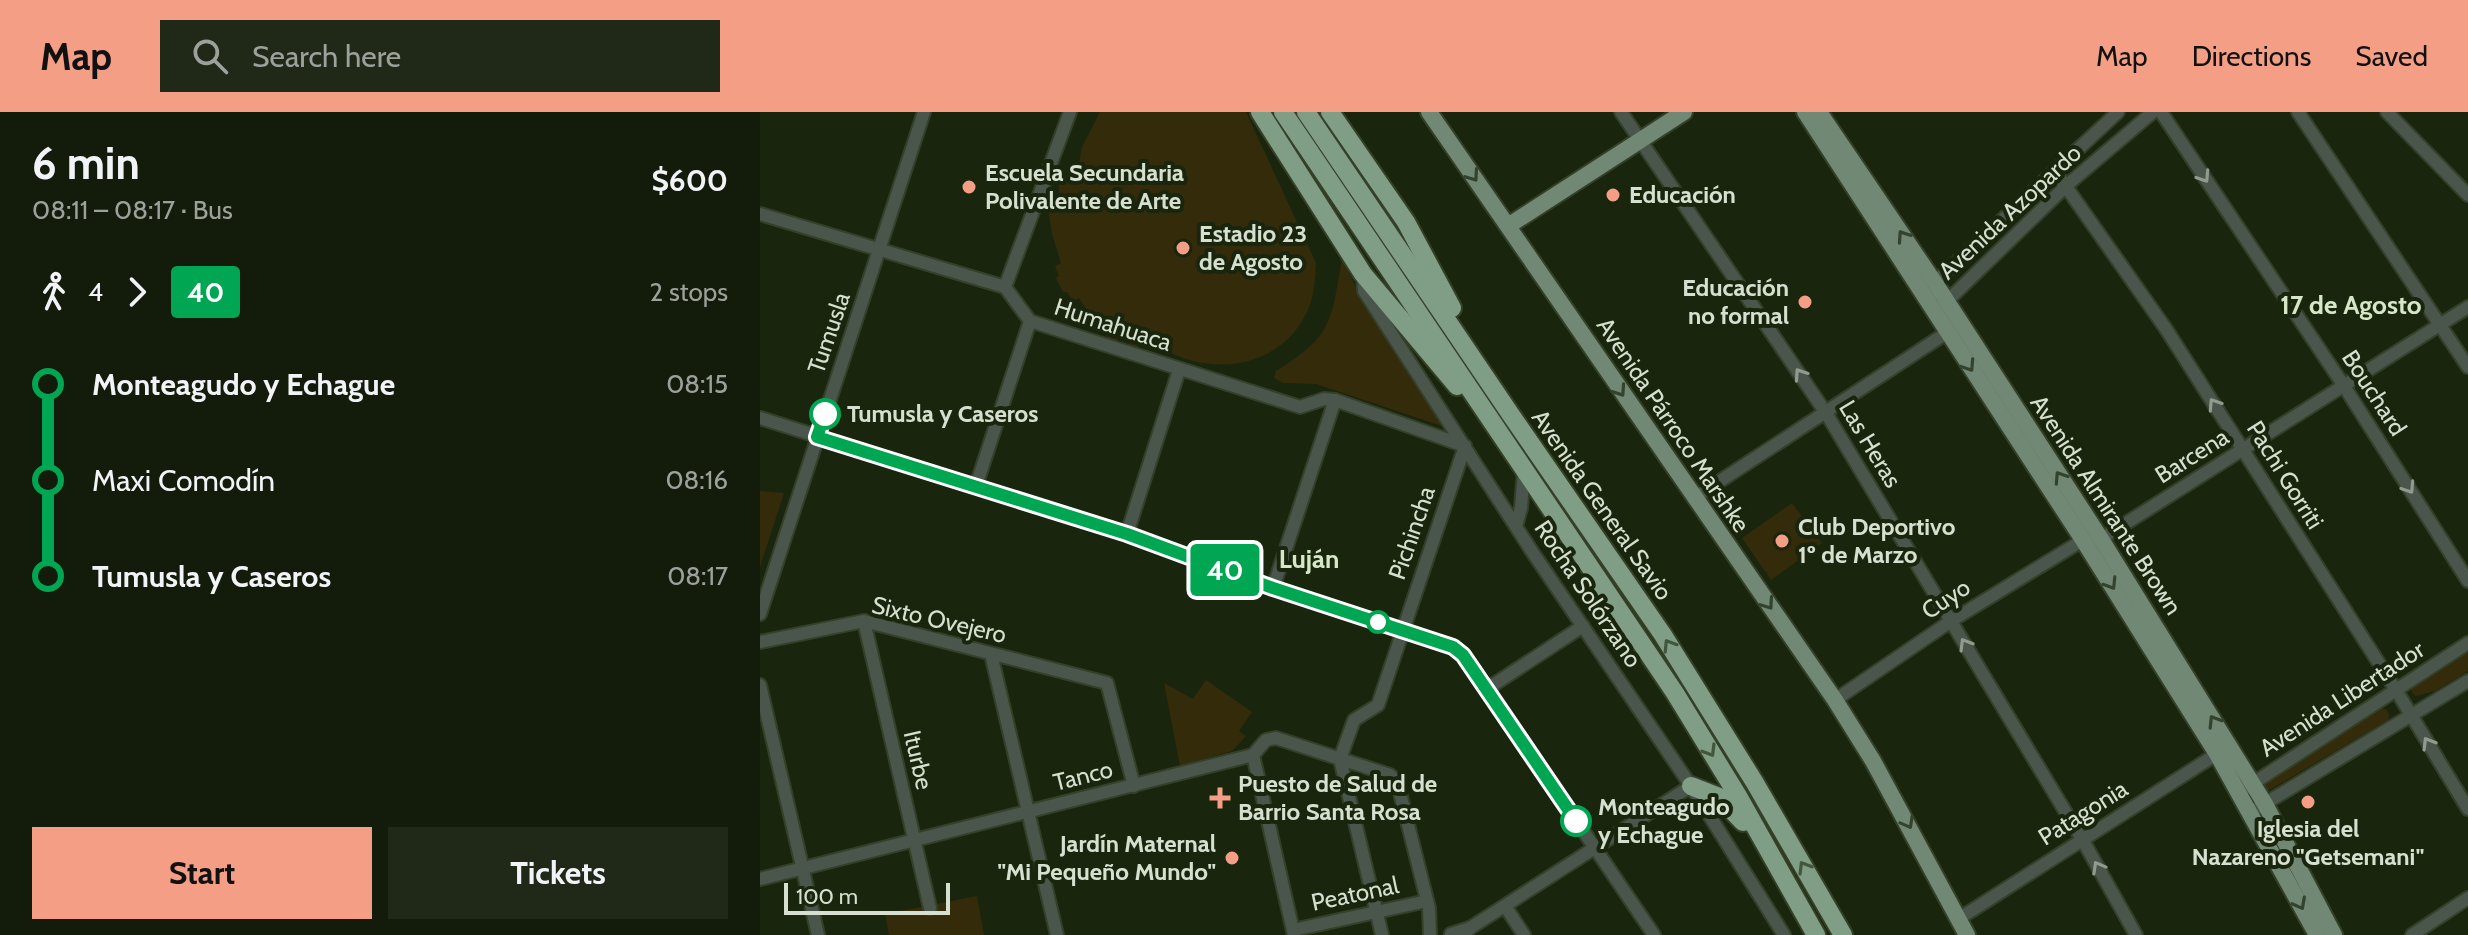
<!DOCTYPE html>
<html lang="en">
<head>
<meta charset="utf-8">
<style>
  :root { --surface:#131c0a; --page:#202918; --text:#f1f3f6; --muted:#9da19c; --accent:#f49e86 }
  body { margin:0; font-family:Cabin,sans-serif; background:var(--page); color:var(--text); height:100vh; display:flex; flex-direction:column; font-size:30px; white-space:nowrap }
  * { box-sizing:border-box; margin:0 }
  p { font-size:26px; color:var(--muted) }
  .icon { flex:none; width:44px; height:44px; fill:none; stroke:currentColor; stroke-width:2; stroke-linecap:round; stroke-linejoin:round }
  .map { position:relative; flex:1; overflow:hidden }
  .details { display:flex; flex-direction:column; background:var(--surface); width:760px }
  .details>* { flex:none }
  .badge { padding:0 16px; border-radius:6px; font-size:28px; line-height:52px }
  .scale { position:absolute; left:24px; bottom:20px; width:166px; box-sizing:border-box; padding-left:8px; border:4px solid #d7e0d0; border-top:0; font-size:22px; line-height:28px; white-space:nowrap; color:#d7e0d0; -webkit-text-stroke:6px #19260d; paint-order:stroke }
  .map>.badge { position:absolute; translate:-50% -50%; box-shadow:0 0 0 4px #fff }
  .legs { display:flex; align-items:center; gap:12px; height:88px; padding:0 32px; font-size:26px }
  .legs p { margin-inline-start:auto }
  .summary { display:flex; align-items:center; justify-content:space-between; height:136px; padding:0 32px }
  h1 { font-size:44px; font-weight:700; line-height:60px }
  .action { display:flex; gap:16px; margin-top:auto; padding:16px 32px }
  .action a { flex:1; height:92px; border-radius:0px; background:var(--accent); color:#111; font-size:32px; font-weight:700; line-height:92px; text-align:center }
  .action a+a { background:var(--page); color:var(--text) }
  ul { padding:0 32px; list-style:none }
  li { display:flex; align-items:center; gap:28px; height:96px; font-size:30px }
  li i { display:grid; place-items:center; width:12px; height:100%; margin:0 10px; background:currentColor }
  li i::after { content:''; width:20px; height:20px; margin:-10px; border:6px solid; border-radius:50%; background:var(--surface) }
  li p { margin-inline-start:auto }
  li:first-child i { background:linear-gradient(#0000 50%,currentColor 0) }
  li:last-child i { background:linear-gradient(currentColor 50%,#0000 0) }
  header { display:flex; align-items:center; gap:48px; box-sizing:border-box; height:112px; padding:0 40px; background:var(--accent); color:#111 }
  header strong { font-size:38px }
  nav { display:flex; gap:44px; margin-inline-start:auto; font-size:28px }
  .search { width:560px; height:72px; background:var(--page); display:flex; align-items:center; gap:20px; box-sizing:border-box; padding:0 28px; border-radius:0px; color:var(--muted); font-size:30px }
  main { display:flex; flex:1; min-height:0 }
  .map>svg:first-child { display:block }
</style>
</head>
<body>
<header>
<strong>Map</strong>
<div class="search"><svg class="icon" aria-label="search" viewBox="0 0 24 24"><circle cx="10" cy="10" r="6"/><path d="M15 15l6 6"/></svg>Search here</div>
<nav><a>Map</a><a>Directions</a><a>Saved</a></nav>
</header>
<main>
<section class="details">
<div class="summary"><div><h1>6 min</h1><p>08:11 – 08:17 · Bus</p></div><b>$600</b></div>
<div class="legs"><svg class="icon" aria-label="walk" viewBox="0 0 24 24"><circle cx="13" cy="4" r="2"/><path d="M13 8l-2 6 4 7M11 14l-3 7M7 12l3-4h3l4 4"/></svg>4<svg class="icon" aria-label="forward" viewBox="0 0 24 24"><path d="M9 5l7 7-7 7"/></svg><b class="badge" style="background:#00a651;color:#fff">40</b><p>2 stops</p></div>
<ul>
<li><i style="color:#00a651"></i><b>Monteagudo y Echague</b><p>08:15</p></li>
<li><i style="color:#00a651"></i><span>Maxi Comodín</span><p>08:16</p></li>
<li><i style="color:#00a651"></i><b>Tumusla y Caseros</b><p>08:17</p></li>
</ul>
<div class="action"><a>Start</a><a>Tickets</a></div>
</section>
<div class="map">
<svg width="1708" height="823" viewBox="0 0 1708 823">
  <rect width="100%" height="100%" fill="#19260d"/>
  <g fill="#342b0b">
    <path d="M340,0H486L556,151C555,168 554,185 547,200C518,262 436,267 388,226L374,238L363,224L353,232L335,211L319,186L313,189L307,180H303L296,166L299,164L295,154L301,151L292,122L287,89H300L298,67H316L322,35Z"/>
    <path d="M582,146L603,190L688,316L556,272L523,271L514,266L516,259C573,224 571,210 582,146Z"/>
    <path d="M0,379L24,381L0,455Z"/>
    <path d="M1032,391L1062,431L1011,468L982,426Z"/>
    <path d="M1708,538V559L1675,579L1656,584L1652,581V574Z"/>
    <path d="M446,568L492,600L479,619L486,624L472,639L420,654L404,571L433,587Z"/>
    <path d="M1620,597H1626L1629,602L1628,608L1513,676L1506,679L1503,675L1508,668Z"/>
    <path d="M217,784L224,823H129L125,802Z"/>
  </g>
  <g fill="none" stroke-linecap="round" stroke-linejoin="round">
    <g stroke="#344028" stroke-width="16">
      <g id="minor">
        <path d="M861,0L1066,301L1326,734L1376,823"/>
        <path d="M1401,0L1584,274L1708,469"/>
        <path d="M1538,0L1708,255"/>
        <path d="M1627,0L1708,83"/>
        <path d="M1295,59L1406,217L1636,578L1708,697"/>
        <path d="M0,102L245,175L270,209L540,295L564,287L575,288L705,334"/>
        <path d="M603,162L604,179L771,438L931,674L1024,823"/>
        <path d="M245,175L310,0"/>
        <path d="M1170,175L1358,0"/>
        <path d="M1183,193L1307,73L1393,0"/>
        <path d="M0,306L367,422L513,476L693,535L703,543L727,577L894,823"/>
        <path d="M216,374L270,209"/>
        <path d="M934,386L1194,216"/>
        <path d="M756,414L761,396L764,359"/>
        <path d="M367,422L419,258"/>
        <path d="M513,476L575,288"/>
        <path d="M0,502L164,0"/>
        <path d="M104,509L170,796"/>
        <path d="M0,530L104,509L347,571L374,674"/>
        <path d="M231,542L297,823"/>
        <path d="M0,573L58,823"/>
        <path d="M727,577L823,514"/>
        <path d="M1075,588L1191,509L1323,428L1341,427L1708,195"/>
        <path d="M493,643L534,823"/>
        <path d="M1486,676L1708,531"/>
        <path d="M1491,700L1708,569"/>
        <path d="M0,767L493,643L506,628L516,626L630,663L637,669L669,796L670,823"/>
        <path d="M745,794L764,823"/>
        <path d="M1200,806L1463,638"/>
        <path d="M710,816L931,674"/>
        <path d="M533,818L667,789"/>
        <path d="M691,822L710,816L704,823"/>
        <path d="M622,823L580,647L594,608L618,593L705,334"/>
        <path d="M1652,823L1708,786"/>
      </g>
    </g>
    <g stroke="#344028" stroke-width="20">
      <g id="major">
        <path d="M669,0L1075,588L1113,649L1207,823"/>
        <path d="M1045,0L1323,428L1457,642L1557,823"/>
        <path d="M1059,0L1175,171L1341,427L1505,692L1574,823"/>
        <path d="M748,114L924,0"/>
      </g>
    </g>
    <g stroke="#344028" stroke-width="22">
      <g id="highway">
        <path d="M500,0L603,162L697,274"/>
        <path d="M523,0L915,581L978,684L1056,823"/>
        <path d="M546,0L751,303L903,523L995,671L1083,823"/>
        <path d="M570,0L646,110L692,196"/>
        <path d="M931,674L959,685L983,710"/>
      </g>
    </g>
    <use href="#minor" stroke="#4a554c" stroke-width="12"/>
    <use href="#major" stroke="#718875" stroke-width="16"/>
    <use href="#highway" stroke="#809d85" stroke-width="18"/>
  </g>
  <defs><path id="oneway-chevron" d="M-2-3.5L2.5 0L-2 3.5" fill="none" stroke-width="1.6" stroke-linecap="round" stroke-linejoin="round" transform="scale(2)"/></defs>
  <g stroke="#33432c">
    <use href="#oneway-chevron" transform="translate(713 64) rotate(55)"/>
    <use href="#oneway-chevron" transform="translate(1143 124) rotate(-124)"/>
    <use href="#oneway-chevron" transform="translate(1209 254) rotate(57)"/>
    <use href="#oneway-chevron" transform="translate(860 279) rotate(56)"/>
    <use href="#oneway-chevron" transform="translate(1300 365) rotate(-123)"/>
    <use href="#oneway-chevron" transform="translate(1351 472) rotate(58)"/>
    <use href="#oneway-chevron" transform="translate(1008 492) rotate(55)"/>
    <use href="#oneway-chevron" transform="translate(1454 609) rotate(-122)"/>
    <use href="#oneway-chevron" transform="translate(1148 711) rotate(61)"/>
    <use href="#oneway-chevron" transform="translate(1540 792) rotate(62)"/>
  </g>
  <g stroke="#909a8e">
    <use href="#oneway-chevron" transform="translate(1444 65) rotate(57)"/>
    <use href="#oneway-chevron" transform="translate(1040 262) rotate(-124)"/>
    <use href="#oneway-chevron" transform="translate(1454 292) rotate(-123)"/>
    <use href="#oneway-chevron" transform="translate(1649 376) rotate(57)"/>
    <use href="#oneway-chevron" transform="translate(1205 532) rotate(-121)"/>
    <use href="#oneway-chevron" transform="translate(1668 631) rotate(-121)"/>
    <use href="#oneway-chevron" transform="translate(1338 755) rotate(-119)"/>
  </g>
  <g stroke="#42563d">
    <use href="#oneway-chevron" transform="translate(909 533) rotate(-122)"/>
    <use href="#oneway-chevron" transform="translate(950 639) rotate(59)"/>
    <use href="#oneway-chevron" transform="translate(1044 755) rotate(-121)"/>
  </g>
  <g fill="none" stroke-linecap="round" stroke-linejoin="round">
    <g stroke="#fff" stroke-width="18">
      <path id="line-1" d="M65,302L57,325L367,422L513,476L693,535L703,543L816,709"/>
    </g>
    <use href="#line-1" stroke="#00a651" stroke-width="12"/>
  </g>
  <g fill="#f49e86" stroke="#19260d" stroke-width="3">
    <circle cx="209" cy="75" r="8"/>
    <circle cx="853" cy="83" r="8"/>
    <circle cx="423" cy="136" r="8"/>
    <circle cx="1045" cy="190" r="8"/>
    <circle cx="1022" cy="429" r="8"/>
    <path d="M456 674h8v8h8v8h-8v8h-8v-8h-8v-8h8z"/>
    <circle cx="1548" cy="690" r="8"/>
    <circle cx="472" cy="746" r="8"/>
  </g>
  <g fill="#fff" stroke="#00a651" stroke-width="4">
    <circle cx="65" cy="302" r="14"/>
    <circle cx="618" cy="510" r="10"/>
    <circle cx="816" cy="709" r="14"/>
  </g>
  <g text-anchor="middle" stroke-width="8" stroke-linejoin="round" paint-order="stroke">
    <g font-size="24" font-weight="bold" fill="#d7e0d0" stroke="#19260d" text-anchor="start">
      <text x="225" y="69">Escuela Secundaria<tspan x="225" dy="28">Polivalente de Arte</tspan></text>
      <text x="869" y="91">Educación</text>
      <text x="439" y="130">Estadio 23<tspan x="439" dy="28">de Agosto</tspan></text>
      <text x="1029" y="184" text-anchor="end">Educación<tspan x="1029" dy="28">no formal</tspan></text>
      <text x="1038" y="423">Club Deportivo<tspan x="1038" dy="28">1º de Marzo</tspan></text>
      <text x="478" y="680">Puesto de Salud de<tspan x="478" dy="28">Barrio Santa Rosa</tspan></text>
      <text x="1548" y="725" text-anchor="middle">Iglesia del<tspan x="1548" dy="28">Nazareno "Getsemani"</tspan></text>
      <text x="456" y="740" text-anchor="end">Jardín Maternal<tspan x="456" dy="28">"Mi Pequeño Mundo"</tspan></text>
    </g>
    <g font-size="24" fill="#d7e0d0" stroke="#19260d">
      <text transform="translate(1250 100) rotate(-43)" y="8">Avenida Azopardo</text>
      <text transform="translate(353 213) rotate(18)" y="8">Humahuaca</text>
      <text transform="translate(69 221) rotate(-71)" y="8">Tumusla</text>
      <text transform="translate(1614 281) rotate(57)" y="8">Bouchard</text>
      <text transform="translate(913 313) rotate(56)" y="8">Avenida Párroco Marshke</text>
      <text transform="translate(1110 332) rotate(59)" y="8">Las Heras</text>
      <text transform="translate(1432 344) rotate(-32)" y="8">Barcena</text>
      <text transform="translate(1525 363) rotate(58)" y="8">Pachi Gorriti</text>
      <text transform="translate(842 393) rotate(55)" y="8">Avenida General Savio</text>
      <text transform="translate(1346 393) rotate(57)" y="8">Avenida Almirante Brown</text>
      <text transform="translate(652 421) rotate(-71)" y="8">Pichincha</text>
      <text transform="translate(828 482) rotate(56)" y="8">Rocha Solórzano</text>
      <text transform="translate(1186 487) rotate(-33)" y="8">Cuyo</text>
      <text transform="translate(179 508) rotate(13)" y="8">Sixto Ovejero</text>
      <text transform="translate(1582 587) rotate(-33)" y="8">Avenida Libertador</text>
      <text transform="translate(158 648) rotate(77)" y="8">Iturbe</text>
      <text transform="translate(323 664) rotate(-14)" y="8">Tanco</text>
      <text transform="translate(1323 701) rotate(-32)" y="8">Patagonia</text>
      <text transform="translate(595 782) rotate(-12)" y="8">Peatonal</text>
    </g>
    <g font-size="24" font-weight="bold" fill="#d7e0d0" stroke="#19260d" text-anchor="start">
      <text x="87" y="310">Tumusla y Caseros</text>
      <text x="838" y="703">Monteagudo<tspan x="838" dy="28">y Echague</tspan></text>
    </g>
    <g font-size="26" font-weight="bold" fill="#d5e7c7" stroke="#19260d">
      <text x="1591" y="202">17 de Agosto</text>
      <text x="549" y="456">Luján</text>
    </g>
  </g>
</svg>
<div class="scale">100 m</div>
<b class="badge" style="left:465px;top:458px;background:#00a651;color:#fff">40</b>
</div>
</main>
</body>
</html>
